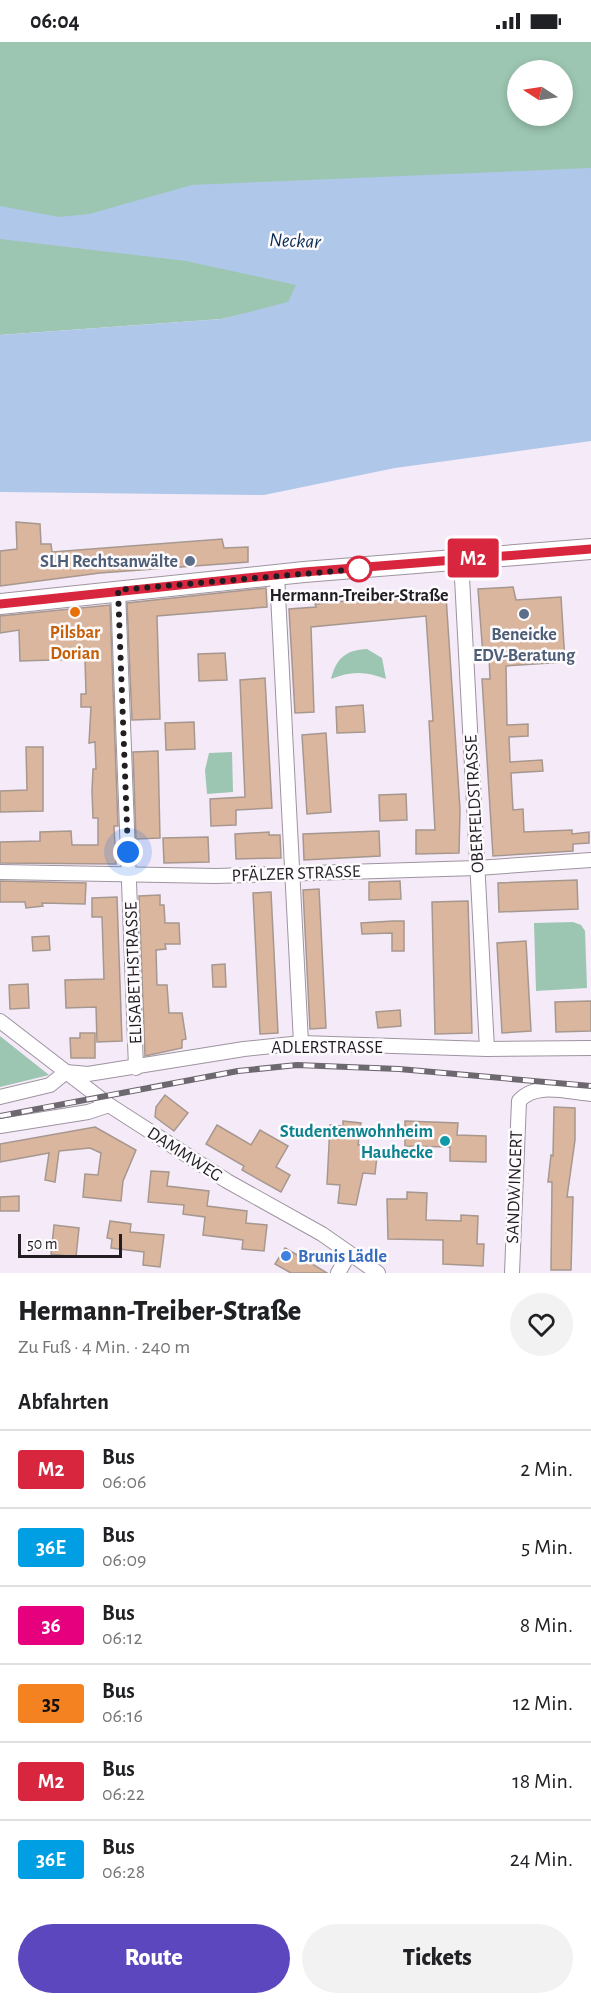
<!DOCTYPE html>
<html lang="de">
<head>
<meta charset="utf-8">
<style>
  :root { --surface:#fff; --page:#f2f2f2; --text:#202124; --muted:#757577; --line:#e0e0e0; --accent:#5c47bf }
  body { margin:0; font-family:"Alegreya Sans",sans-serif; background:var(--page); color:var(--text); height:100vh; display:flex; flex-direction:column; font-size:22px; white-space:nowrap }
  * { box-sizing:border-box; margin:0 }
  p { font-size:20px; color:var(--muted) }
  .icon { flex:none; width:33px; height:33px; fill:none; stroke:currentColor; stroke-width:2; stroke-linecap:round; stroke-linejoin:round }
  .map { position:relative; height:1231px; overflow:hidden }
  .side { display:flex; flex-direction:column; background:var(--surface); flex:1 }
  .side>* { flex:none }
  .badge { padding:0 12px; border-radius:4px; font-size:21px; line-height:39px }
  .needle { width:39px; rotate:282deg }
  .fabs { position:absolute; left:507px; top:18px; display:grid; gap:12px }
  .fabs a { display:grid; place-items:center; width:66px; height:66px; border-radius:50%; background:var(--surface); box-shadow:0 3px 9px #0003; font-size:30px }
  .scale { position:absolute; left:18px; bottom:15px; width:104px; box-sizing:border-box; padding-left:6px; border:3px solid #211d22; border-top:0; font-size:16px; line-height:21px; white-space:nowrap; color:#211d22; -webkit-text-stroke:4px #fdfbfe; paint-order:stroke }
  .you { position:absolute; width:30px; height:30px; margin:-15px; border:4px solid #fff; border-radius:50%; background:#1a73e8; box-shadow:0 0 0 9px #1a73e833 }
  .map>.badge { position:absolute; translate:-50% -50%; box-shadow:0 0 0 3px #fff }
  h2 { padding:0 18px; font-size:22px; line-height:54px }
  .round { display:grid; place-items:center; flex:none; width:63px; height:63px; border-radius:32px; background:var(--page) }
  .overview { display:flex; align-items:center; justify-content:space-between; height:102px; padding:0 18px }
  h1 { font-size:28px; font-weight:800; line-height:45px }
  .action { display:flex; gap:12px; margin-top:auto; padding:12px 18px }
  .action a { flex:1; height:69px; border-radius:36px; background:var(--accent); color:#fff; font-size:24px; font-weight:800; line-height:69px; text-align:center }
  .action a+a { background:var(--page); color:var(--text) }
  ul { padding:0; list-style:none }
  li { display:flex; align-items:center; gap:18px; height:78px; padding:0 18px; border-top:2px solid var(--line) }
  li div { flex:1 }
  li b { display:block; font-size:22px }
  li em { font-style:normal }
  li .badge { min-width:66px; font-weight:700; text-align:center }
  .status { display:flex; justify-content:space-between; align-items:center; height:42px; padding:0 30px; background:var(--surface); direction:ltr }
  .status svg { height:16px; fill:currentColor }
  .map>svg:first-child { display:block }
</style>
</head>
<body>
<div class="status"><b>06:04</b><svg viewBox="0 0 49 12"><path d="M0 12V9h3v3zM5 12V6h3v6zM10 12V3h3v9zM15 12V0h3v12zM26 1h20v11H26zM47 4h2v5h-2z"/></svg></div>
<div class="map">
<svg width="591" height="1231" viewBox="0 0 591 1231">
  <rect width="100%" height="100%" fill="#f5eaf8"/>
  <g fill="#9cc6b1" fill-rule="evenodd">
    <path d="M0,0H591V235L243,272L222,277L0,293ZM518,28H562V74H518Z"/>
    <path d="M367,607L382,616L386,637C366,629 350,629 331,637C336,617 345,608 367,607Z"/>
    <path d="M232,710L233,750L207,752L205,728L209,711Z"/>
    <path d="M573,880L581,883L585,889L587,946L536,949L534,881Z"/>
    <path d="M0,994L49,1033L0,1045Z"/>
  </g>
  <path fill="#afc8e9" d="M591,126V399L395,426L264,453L0,450V293L222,277L288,260L296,243L186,219L0,197V164L59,175L89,172L192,143Z"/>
  <g fill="#dbb69e" stroke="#a6978f" stroke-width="1.5">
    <path d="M16,480L40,482L41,502H51L52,510L222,497L224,506L248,505V520L100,531L0,544V509L17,507Z"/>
    <path d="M513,545L516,558L561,555L565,620L506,624L507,683L528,682V694L509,695L510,720L542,718L543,729L511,731L513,768L523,767L524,790L572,788V792L589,790V801L573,802V809L493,814L482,637H490L489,614H483L478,547Z"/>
    <path d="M266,546L267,565L157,574L160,677L132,678L127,561Z"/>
    <path d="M419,552V556L446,554L460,767L459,811L416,812V788H435L429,679H433L426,574L311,585L314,670L295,671L289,567L316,565L315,562Z"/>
    <path d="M110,563L118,784H114L116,822L0,821V800L40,799V790L71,789L72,803H98V776H93L92,749L93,727H96L95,700L89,701L91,665H81V652H86L85,617L20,619L19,588L0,591V574Z"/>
    <path d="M225,611L227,638L199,639L198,612Z"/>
    <path d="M265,636L272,766L236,768V783L211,784L210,757L245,755L240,638Z"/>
    <path d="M363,663L365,690L337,691L336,665Z"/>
    <path d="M194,680L195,707L166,708L165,681Z"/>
    <path d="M326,691L331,770L307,772L302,693Z"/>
    <path d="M26,705H43V769L0,770V749L27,748Z"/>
    <path d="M158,709L160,796L136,797L133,710Z"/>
    <path d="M406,752L407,778L380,779L379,753Z"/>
    <path d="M379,789L380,814L304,818L303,792Z"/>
    <path d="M269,790V793H280L281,816L236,817L235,792Z"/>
    <path d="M208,795L209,820L164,821L163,796Z"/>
    <path d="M577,838L578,867L499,870L498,841Z"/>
    <path d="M0,839L86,841L85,862L42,861L43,864L26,866L25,860H0Z"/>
    <path d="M400,839L401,857L369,858V840Z"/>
    <path d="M319,847L326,986L310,987L303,848Z"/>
    <path d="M271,850L278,991L260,992L253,851Z"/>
    <path d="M160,853V863H164L165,881H179L180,902H165L166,907L156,908L157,943H167L169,971H182L186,997L182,998V1006L145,1014L139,854Z"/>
    <path d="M117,855L122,999L97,1000L96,965L66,966L65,938L104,937L102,875H92V856Z"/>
    <path d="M468,859L472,991L435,992L432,860Z"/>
    <path d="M393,879H404V909H392V891L362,892L361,881Z"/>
    <path d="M49,894L50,908L33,909L32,895Z"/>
    <path d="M526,899L531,989L502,991L497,901Z"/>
    <path d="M225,922L226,945H213L212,923Z"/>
    <path d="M28,942L29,966L10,967L9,943Z"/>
    <path d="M591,959V989L556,990L555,960Z"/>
    <path d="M400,968L401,984L378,986L376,970Z"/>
    <path d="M80,991H95V1016H71L70,996H80Z"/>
    <path d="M165,1053L188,1071L174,1089L155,1075L156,1065Z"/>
    <path d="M554,1065L575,1066V1098L567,1155H573L571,1228H551L552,1140H548L551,1113L553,1114Z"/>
    <path d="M343,1079L361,1081L358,1103H362L361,1113L377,1114L375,1132L363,1131L356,1163L338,1161L340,1143L327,1142L330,1083L343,1084Z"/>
    <path d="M405,1079L458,1081L457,1093L486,1094V1120L450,1119V1105L405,1104Z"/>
    <path d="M217,1083L251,1103L260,1088L288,1104L276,1125L290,1133L281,1150L242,1128L244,1124L206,1102Z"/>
    <path d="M95,1085L136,1108L123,1139L121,1159L83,1155L85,1132L98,1133L101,1111L90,1106L59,1109L55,1140L45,1138L49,1111L0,1120V1102Z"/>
    <path d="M151,1129L169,1130L167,1144L209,1149L207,1164L247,1169L246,1181L267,1183L264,1209L242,1207L243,1198L203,1193L205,1175L183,1172L184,1163L148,1160Z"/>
    <path d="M407,1150L427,1151L426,1178L461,1179V1173L478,1174L477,1202H484L483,1224L443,1222V1198L388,1197L387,1157H407Z"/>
    <path d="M19,1154V1169H0V1155Z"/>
    <path d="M110,1179L131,1182L130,1190L164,1193L160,1225L143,1223L144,1210L111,1206L112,1197L107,1196Z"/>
    <path d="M54,1183L79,1186L76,1215L51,1212Z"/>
    <path d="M285,1206L299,1214L327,1231H291L275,1222Z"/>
  </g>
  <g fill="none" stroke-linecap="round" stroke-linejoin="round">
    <g stroke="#9e94a0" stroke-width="16">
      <g id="street">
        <path d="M461,517L487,1007"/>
        <path d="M277,533L301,1001"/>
        <path d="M118,548L136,1026"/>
        <path d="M0,830L216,834L477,826L591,818"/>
        <path d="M0,979L109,1063L227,1139L322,1192L378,1231"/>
        <path d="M0,1055L50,1043L66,1030L88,1032L244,1007L301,1001L487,1007L591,1006"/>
        <path d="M0,1084L88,1070L109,1063"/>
        <path d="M338,1231L349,1212"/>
        <path d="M512,1231L519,1059C535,1040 568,1050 591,1052"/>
      </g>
    </g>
    <g stroke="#9e94a0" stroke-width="22">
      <path id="secondary" d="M0,562L304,530L591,507"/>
    </g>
    <use href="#street" stroke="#fff" stroke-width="14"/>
    <use href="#secondary" stroke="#fff" stroke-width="20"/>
    <g stroke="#6d676f" stroke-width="6">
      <path id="rail" d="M0,1074L238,1029L297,1023L399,1027L591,1044"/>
    </g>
    <use href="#rail" stroke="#fdfbfe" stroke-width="4" stroke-dasharray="11" stroke-linecap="butt"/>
  </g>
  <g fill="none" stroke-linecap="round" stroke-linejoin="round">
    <g stroke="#fff" stroke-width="14">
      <path id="line" d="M0,562L304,530L591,507"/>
    </g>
    <use href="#line" stroke="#d7263d" stroke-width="9"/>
    <path stroke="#211d22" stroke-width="6" stroke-dasharray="0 10.8" d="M128,810L118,548L359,527"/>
  </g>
  <g fill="#5c6f8a" stroke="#fdfbfe" stroke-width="2">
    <circle cx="190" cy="519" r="6"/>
    <circle cx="524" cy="572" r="6"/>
  </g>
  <circle fill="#fff" stroke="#d7263d" stroke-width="3" cx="359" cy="527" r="12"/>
  <circle fill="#e8710a" stroke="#fdfbfe" stroke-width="2" cx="75" cy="570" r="6"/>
  <circle fill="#0f9aa8" stroke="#fdfbfe" stroke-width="2" cx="445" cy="1099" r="6"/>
  <circle fill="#3f7fe0" stroke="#fdfbfe" stroke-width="2" cx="286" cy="1214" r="6"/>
  <g text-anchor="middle" stroke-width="5" stroke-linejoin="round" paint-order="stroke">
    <g font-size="18" font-weight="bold" fill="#4e5e75" stroke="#fdfbfe" text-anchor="end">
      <text x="178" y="525">SLH Rechtsanwälte</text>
      <text x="524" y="598" text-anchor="middle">Beneicke<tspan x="524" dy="21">EDV-Beratung</tspan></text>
    </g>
    <g font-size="18" font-weight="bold" fill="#211d22" stroke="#fdfbfe">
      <text x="359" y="559">Hermann-Treiber-Straße</text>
    </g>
    <g font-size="18" font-weight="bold" fill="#c56008" stroke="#fdfbfe">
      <text x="75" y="596">Pilsbar<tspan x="75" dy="21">Dorian</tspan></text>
    </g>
    <g font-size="18" fill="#211d22" stroke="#fdfbfe">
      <text transform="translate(474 762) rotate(-93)" y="6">OBERFELDSTRASSE</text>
      <text transform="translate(296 831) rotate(-2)" y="6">PFÄLZER STRASSE</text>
      <text transform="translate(133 931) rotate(-92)" y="6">ELISABETHSTRASSE</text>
      <text x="327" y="1011">ADLERSTRASSE</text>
      <text transform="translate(185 1112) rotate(33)" y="6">DAMMWEG</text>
      <text transform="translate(514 1145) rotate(-88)" y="6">SANDWINGERT</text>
    </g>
    <g font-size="18" font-weight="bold" fill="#0d838f" stroke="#fdfbfe" text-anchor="end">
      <text x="433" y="1095">Studentenwohnheim<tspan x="433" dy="21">Hauhecke</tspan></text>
    </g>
    <g font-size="18" font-weight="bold" fill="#366cbe" stroke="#fdfbfe" text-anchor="start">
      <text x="298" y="1220">Brunis Lädle</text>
    </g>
    <g font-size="20" font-style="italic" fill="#082a53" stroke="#fdfbfe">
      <text transform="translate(295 198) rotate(2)" y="7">Neckar</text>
    </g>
  </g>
</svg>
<div class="fabs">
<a><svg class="needle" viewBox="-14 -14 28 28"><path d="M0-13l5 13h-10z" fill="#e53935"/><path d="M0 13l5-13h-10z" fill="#757577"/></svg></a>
</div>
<div class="scale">50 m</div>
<div class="you" style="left:128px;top:810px"></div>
<b class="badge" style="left:473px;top:516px;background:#d7263d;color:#fff">M2</b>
</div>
<section class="side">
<div class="overview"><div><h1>Hermann-Treiber-Straße</h1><p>Zu Fuß · 4 Min. · 240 m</p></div><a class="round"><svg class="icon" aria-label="heart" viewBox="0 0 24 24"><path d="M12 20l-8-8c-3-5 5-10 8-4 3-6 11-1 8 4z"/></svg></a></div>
<h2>Abfahrten</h2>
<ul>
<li><span class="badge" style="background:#d7263d;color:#fff">M2</span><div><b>Bus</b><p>06:06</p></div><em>2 Min.</em></li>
<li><span class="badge" style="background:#009ee2;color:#fff">36E</span><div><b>Bus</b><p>06:09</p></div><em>5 Min.</em></li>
<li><span class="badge" style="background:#e6007e;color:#fff">36</span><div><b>Bus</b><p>06:12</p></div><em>8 Min.</em></li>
<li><span class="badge" style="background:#f58220;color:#111">35</span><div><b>Bus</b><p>06:16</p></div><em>12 Min.</em></li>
<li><span class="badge" style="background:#d7263d;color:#fff">M2</span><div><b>Bus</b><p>06:22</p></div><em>18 Min.</em></li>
<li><span class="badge" style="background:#009ee2;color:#fff">36E</span><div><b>Bus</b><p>06:28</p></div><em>24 Min.</em></li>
</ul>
<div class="action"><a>Route</a><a>Tickets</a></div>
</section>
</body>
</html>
